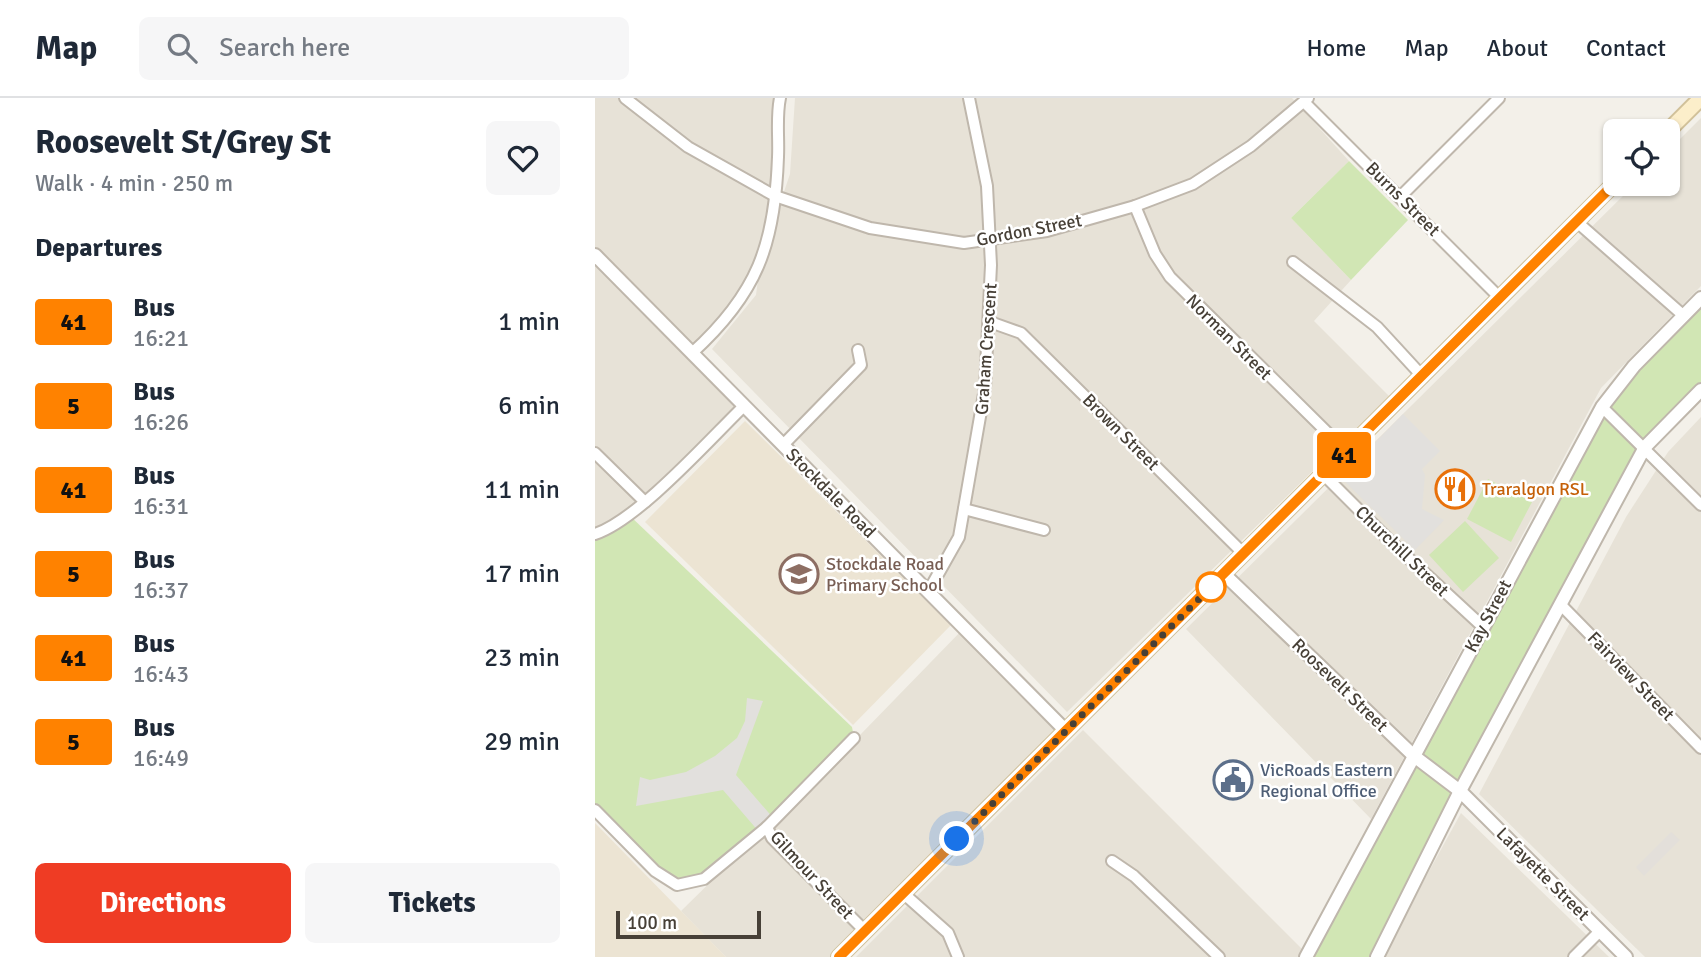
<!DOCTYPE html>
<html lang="en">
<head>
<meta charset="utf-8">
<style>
  :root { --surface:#fff; --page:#f6f6f7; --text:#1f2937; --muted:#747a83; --line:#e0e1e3; --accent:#ef3c24 }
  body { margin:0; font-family:Signika,sans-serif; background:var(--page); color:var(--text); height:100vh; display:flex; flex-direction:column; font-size:26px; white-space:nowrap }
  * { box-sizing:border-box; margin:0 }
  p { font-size:23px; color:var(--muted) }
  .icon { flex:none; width:38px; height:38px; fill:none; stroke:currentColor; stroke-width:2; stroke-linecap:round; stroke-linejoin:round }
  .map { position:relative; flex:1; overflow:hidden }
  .sheet { display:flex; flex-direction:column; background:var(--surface); width:595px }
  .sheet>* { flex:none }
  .badge { padding:0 14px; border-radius:5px; font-size:24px; line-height:46px }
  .tools { position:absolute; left:1008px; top:21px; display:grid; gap:14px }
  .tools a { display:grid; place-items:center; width:77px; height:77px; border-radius:10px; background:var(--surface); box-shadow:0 2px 5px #0004; font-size:35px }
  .scale { position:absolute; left:21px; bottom:18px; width:145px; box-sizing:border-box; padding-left:7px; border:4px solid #474037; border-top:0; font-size:19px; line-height:24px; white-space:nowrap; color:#474037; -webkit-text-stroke:5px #fff; paint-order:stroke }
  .you { position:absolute; width:35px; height:35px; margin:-18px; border:5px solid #fff; border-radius:50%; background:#1a73e8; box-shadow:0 0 0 10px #1a73e833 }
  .map>.badge { position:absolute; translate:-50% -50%; box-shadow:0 0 0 4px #fff }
  h2 { padding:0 35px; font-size:26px; line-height:63px }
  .round { display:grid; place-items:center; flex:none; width:74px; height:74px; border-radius:10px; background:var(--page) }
  .overview { display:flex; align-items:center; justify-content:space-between; height:119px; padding:0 35px }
  h1 { font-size:33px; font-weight:700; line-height:52px }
  .cta { display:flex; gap:14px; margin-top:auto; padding:14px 35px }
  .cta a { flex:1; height:80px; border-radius:10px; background:var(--accent); color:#fff; font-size:28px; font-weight:700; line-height:80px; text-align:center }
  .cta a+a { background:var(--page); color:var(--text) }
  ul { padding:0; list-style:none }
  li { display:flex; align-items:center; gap:21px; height:84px; padding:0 35px }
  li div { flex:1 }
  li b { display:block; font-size:26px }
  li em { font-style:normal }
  li .badge { min-width:77px; font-weight:700; text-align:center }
  header { display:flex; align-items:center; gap:42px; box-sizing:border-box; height:98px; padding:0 35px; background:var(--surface); border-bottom:2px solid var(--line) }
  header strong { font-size:33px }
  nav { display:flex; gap:38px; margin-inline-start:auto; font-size:24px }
  .search { width:490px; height:63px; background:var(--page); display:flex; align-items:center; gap:18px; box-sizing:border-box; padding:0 24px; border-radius:10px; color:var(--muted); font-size:26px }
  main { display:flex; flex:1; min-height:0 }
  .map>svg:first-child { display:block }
</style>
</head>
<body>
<header>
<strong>Map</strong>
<div class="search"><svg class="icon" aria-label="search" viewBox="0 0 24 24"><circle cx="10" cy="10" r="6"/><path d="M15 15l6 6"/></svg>Search here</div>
<nav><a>Home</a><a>Map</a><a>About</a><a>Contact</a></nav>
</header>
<main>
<section class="sheet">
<div class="overview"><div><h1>Roosevelt St/Grey St</h1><p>Walk · 4 min · 250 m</p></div><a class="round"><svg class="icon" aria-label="heart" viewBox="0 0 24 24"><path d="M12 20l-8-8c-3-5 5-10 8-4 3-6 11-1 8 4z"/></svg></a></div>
<h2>Departures</h2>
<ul>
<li><span class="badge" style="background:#ff8200;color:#111">41</span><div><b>Bus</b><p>16:21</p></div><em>1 min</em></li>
<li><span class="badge" style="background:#ff8200;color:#111">5</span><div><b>Bus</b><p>16:26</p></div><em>6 min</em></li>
<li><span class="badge" style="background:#ff8200;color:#111">41</span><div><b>Bus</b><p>16:31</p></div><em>11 min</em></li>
<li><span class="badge" style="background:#ff8200;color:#111">5</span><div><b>Bus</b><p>16:37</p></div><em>17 min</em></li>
<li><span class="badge" style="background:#ff8200;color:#111">41</span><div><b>Bus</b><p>16:43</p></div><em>23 min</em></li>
<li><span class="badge" style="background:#ff8200;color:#111">5</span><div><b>Bus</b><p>16:49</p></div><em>29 min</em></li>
</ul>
<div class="cta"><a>Directions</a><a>Tickets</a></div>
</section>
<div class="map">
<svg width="1106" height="859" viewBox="0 0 1106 859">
  <rect width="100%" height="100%" fill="#f3f0e9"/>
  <g fill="#e7e2d7">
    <path d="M0,0H185L171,147L195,76L200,0H697L754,63L696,120L756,182L719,223L794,298L472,614L117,251L161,197L165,167L150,197L97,255L149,308L39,413L0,436Z"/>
    <path d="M1106,20V188L1006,290L776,721L591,531L1040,86H1073V53Z"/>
    <path d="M1106,319V859H1050L884,696L1031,419L1073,354Z"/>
    <path d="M369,530L471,633L244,859H131L86,813L266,636Z"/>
    <path d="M488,632L708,852L704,859H261Z"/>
    <path d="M866,715L1014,859H787Z"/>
  </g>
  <path fill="#e3dfda" d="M1076,734L1085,742L1049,778L1041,769Z"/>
  <g fill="#ece4d3">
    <path d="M150,323L356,527L258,627L50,424Z"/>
    <path d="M0,725L86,813L131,859H0Z"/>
  </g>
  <g fill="#d1e6b4">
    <path d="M754,63L813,122L756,182L696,120Z"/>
    <path d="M1106,200V292L1050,349L782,859H711L1007,309Z"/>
    <path d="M893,381L937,404L916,444L872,421Z"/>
    <path d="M34,417L257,629L259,640L109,781L82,787L0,712V436Z"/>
    <path d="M870,423L904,460L868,494L834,457Z"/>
  </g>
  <g fill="#e2e0dd">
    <path d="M808,316L845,353L827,371L830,377L827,411L849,422L820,452L745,379L769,354L775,359L780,354L776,349Z"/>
    <path d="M152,600L168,603L141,677L179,721L165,735L128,692L41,708L45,679L55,682L91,674L120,658L142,640L150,623Z"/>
  </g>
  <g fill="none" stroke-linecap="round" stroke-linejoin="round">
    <g stroke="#bfb7ac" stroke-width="14">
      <g id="minor">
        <path d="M30,0L93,49L180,98L275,130L369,145L452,133L540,108L598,86L656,48L713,0"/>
        <path d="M709,4L905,200"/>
        <path d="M806,98L904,0"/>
        <path d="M540,108L560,156L575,179L752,354"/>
        <path d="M982,124L1089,218"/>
        <path d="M698,164L782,229L828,279"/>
        <path d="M395,224L426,235L649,456"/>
        <path d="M97,255C162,196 180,147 183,59C184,40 181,19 185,0"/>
        <path d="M1007,309L1106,407"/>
        <path d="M188,347L266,267L263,252"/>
        <path d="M0,355L50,404"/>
        <path d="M729,377L795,443L887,528"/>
        <path d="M369,411L449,432"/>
        <path d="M0,436C43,422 114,342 149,308"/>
        <path d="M333,494L364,439L390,290L396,167L392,88L374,0"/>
        <path d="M966,507L1106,650"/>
        <path d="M0,712L60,773L82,787L109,781L172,729L177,740L270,833"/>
        <path d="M172,729L259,640"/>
        <path d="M517,763L539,778L624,859"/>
        <path d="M308,795L353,835L363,859"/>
        <path d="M979,859L1005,833"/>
      </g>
    </g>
    <g stroke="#bfb7ac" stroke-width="16">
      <g id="tertiary">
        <path d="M0,157L471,633"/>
        <path d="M629,476L819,658L865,693L1031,859"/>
        <path d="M711,859L1007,309L1039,268L1106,200"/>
        <path d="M782,859L865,693L1050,349L1106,292"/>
      </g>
    </g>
    <g stroke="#d1c19a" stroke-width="18">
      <g id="secondary">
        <path d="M1073,33L1106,0"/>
        <path d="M244,859L1020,85"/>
      </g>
    </g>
    <use href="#minor" stroke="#fff" stroke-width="10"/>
    <use href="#tertiary" stroke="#fff" stroke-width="12"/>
    <use href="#secondary" stroke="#fceeca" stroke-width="14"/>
  </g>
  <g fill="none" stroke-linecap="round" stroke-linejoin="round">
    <g stroke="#fff" stroke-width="16">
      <path id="line" d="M244,859L1020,85"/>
    </g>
    <use href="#line" stroke="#ff8200" stroke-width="10"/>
    <path stroke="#474037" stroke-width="7" stroke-dasharray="0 12.6" d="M362,741L616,489"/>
  </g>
  <defs>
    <g id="restaurant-ring" transform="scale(2.0125)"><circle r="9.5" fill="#fff" stroke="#e8710a" stroke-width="1.5"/><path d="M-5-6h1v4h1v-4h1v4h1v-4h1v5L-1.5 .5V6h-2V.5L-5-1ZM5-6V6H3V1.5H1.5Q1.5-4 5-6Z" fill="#e8710a"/></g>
    <g id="school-ring" transform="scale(2.0125)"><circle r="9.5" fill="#fff" stroke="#8d6e63" stroke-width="1.5"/><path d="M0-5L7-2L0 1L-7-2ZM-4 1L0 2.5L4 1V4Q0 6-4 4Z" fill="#8d6e63"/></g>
    <g id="civic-ring" transform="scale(2.0125)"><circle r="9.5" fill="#fff" stroke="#5c6f8a" stroke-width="1.5"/><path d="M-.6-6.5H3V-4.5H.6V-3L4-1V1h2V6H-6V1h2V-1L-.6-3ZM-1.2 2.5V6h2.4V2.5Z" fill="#5c6f8a"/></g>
  </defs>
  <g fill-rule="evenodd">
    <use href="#restaurant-ring" x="860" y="391"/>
    <use href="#school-ring" x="204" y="476"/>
    <use href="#civic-ring" x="638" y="682"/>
  </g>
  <circle fill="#fff" stroke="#ff8200" stroke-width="3.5" cx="616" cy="489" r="14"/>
  <g text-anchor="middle" stroke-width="5" stroke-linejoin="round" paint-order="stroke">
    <g font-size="18" fill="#474037" stroke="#fff">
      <text transform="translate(808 101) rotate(45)" y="6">Burns Street</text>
      <text transform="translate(434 132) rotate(-11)" y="6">Gordon Street</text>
      <text transform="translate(634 239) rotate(45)" y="6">Norman Street</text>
      <text transform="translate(391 251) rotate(-86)" y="6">Graham Crescent</text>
      <text transform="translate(526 334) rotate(45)" y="6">Brown Street</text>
      <text transform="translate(236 395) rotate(45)" y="6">Stockdale Road</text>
      <text transform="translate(807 453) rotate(44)" y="6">Churchill Street</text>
      <text transform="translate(893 518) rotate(-62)" y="6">Kay Street</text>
      <text transform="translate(1036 578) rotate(46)" y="6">Fairview Street</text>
      <text transform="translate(745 587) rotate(44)" y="6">Roosevelt Street</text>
      <text transform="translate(948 776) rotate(45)" y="6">Lafayette Street</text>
      <text transform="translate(217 777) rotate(47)" y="6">Gilmour Street</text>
    </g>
    <g font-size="18" fill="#c56008" stroke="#fff" text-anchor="start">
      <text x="887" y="397">Traralgon RSL</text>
    </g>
    <g font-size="18" fill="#785e54" stroke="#fff" text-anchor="start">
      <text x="231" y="472">Stockdale Road<tspan x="231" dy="21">Primary School</tspan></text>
    </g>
    <g font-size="18" fill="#4e5e75" stroke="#fff" text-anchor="start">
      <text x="665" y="678">VicRoads Eastern<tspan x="665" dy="21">Regional Office</tspan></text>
    </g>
  </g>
</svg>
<div class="tools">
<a><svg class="icon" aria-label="locate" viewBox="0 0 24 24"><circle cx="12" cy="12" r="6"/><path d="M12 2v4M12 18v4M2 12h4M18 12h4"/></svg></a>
</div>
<div class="scale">100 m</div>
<div class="you" style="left:362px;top:741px"></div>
<b class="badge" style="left:749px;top:357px;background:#ff8200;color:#111">41</b>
</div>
</main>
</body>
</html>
